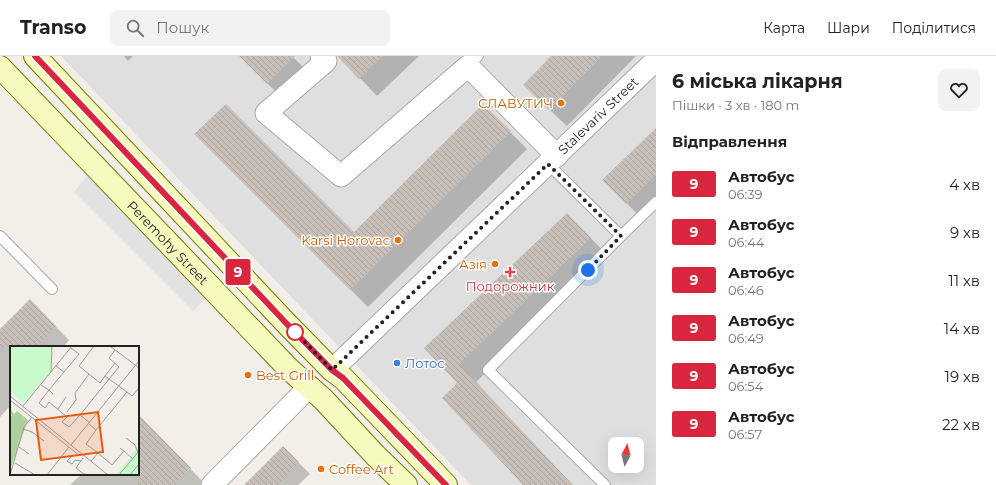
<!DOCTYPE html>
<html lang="uk">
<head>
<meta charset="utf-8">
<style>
  :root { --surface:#fff; --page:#f2f2f2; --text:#222; --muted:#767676; --line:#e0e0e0 }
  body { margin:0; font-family:Montserrat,sans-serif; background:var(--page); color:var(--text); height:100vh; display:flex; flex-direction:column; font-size:15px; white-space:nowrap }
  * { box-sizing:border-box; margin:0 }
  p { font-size:13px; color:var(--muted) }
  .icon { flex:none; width:22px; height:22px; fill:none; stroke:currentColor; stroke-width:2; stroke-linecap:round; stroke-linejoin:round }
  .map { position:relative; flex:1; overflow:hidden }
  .panel { display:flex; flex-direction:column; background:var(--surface); width:340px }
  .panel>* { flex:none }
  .badge { padding:0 8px; border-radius:3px; font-size:14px; line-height:26px }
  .needle { width:26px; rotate:7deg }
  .buttons { position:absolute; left:608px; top:381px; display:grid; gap:8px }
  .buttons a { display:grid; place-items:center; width:36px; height:36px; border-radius:8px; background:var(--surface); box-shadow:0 4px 16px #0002; font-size:20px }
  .you { position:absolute; width:20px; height:20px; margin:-10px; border:3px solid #fff; border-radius:50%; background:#1a73e8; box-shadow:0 0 0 6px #1a73e833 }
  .map>.badge { position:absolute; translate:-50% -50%; box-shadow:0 0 0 2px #fff }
  h2 { padding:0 16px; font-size:15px; line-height:36px }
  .round { display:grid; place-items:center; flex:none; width:42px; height:42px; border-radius:8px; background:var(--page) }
  .head { display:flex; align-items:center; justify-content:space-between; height:68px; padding:0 16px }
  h1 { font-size:19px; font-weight:700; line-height:30px }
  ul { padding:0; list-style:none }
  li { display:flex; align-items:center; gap:12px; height:48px; padding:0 16px }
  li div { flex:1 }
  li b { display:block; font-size:15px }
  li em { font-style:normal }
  li .badge { min-width:44px; font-weight:700; text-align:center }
  header { display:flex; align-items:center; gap:24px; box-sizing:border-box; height:56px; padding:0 20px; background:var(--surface); border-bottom:1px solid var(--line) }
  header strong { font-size:19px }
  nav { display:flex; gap:22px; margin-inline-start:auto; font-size:14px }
  .search { width:280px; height:36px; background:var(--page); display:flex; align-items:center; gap:10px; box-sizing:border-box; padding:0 14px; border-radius:8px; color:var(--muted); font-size:15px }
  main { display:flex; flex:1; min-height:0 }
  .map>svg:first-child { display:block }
</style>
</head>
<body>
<header>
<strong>Transo</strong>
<div class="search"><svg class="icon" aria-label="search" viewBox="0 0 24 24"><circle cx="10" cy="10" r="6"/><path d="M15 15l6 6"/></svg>Пошук</div>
<nav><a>Карта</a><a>Шари</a><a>Поділитися</a></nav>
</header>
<main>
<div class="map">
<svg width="656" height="429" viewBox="0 0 656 429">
  <defs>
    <pattern id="building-back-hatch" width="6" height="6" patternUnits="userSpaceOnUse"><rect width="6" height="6" fill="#c7bfb8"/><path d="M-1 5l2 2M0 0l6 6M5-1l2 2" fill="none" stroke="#aba49e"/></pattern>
  </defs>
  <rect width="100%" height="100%" fill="#f2efe9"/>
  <path fill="#e0dfdf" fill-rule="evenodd" d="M61,0H656V429H471ZM615,388H637V410H615Z"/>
  <path fill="#e2e2e2" d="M88,119L207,241L193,255L74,136Z"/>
  <g fill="#0003">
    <path d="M124,0H133L128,5Z"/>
    <path d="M240,0H292L311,19L285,45Z"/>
    <path d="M339,0H419L377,40Z"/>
    <path d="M552,0H636L567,70L541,46Z"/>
    <path d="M483,49L527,93L368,251L196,78L354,177Z"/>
    <path d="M656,73V153L644,165L604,124Z"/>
    <path d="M584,175L608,200L476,326L572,429H525L458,327L425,292Z"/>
    <path d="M30,245L69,284L63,291H11V349L0,361V275Z"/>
    <path d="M138,362L157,378L206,429H70L82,418H138Z"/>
    <path d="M283,391L310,418L298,429H245Z"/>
  </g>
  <g fill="url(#building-back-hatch)">
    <path d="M239,0H295L267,28Z"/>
    <path d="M337,0H383L359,23Z"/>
    <path d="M551,0H602L549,54L523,29Z"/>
    <path d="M226,48L354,176L483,48L511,75L350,234L194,78Z"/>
    <path d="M656,72V119L626,148L602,124Z"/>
    <path d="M567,157L591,182L459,308L573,429H523L442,342L457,327L424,292Z"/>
    <path d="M30,243L56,270L37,291H0V273Z"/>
    <path d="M138,358L191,412L174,429H138Z"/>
    <path d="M283,390L299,406L277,429H244Z"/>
  </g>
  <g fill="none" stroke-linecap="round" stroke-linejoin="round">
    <g stroke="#a9a9a9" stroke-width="12">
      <g id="service">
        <path d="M468,10L478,0"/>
        <path d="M548,108L621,180L488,314L605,429"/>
        <path d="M0,180L52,233"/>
        <path d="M621,180L656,146"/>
      </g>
    </g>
    <g stroke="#a9a9a9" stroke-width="23">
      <g id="minor">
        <path d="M321,0L326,5L266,57L341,120L468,10L557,100"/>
        <path id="s1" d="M332,314L656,4"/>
        <path d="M212,429L309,331"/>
      </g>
    </g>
    <g stroke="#707d05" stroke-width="24">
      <g id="secondary">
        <path d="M35,0L286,267L332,314L343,322L446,429"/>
        <path id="s2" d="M0,11L289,313L323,343L376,400L406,429"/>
      </g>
    </g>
    <use href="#service" stroke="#fff" stroke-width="10"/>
    <use href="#minor" stroke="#fff" stroke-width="21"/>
    <use href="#secondary" stroke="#f7fabf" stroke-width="22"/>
  </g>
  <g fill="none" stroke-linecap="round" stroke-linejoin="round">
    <g stroke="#fff" stroke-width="9">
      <path id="line" d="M35,0L286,267L332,314L343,322L446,429"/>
    </g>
    <use href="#line" stroke="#d7263d" stroke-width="6"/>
    <path stroke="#222" stroke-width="4" stroke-dasharray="0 7.2" d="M295,276L332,314L548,108L621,180L588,214"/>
  </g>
  <g fill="#e8710a" stroke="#fff" stroke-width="1.5">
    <circle cx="561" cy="47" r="4"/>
    <circle cx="398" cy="184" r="4"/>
    <circle cx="495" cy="208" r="4"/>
    <circle cx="248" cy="319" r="4"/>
    <circle cx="321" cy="413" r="4"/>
  </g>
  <path fill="#e0444e" stroke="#fff" stroke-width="1.5" d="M508 210h4v4h4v4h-4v4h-4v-4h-4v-4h4z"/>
  <circle fill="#fff" stroke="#d7263d" stroke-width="2" cx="295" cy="276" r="8"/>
  <circle fill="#3f7fe0" stroke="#fff" stroke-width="1.5" cx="397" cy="307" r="4"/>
  <g text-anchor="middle" stroke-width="3" stroke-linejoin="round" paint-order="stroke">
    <g font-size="13" fill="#c56008" stroke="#fff" text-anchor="end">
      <text x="553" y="52">СЛАВУТИЧ</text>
      <text x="390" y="189">Karsi Horovac</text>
      <text x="487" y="213">Азія</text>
      <text x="256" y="324" text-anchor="start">Best Grill</text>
      <text x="329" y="418" text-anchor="start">Coffee Art</text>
    </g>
    <g font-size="13" fill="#222" stroke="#fff">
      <text dy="5" stroke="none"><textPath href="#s1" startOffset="368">Stalevariv Street</textPath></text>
      <text dy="5" stroke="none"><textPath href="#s2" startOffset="243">Peremohy Street</textPath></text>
    </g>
    <g font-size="13" fill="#be3a42" stroke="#fff">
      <text x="510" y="235">Подорожник</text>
    </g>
    <g font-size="13" fill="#366cbe" stroke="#fff" text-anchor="start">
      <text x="405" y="312">Лотос</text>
    </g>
  </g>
  <g transform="translate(10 290)">
    <rect width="129" height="129" fill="#f2efe9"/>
    <path d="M0,62L4,68L7,65L18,74L0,124V71L2,70Z" fill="#add19e"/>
    <path d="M0,0H41V25L13,57L0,45ZM129,100V126L126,129H106Z" fill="#c8facc"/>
    <path fill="none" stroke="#9f9d99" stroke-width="1" d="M100,0L129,22M41,26L42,0M54,26L69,8L61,2M95,30L105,17M31,39L39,44L29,57L35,62L39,56L57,71L52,76L59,81L70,69L80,77M117,46L122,50L129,42M43,48L39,44L54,26L46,20M0,50L98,129M0,54L70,110M13,60L62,0M48,63L56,51M57,66L66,54L65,47L79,28M70,69L99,33L95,30L90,37L69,20L84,0M79,78L86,84L76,98L88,107M13,83L22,86L34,95M86,84L117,46L99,33L109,21L99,12L105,4M116,92L125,99L128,107M61,99L129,15M9,101L19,108M114,105L123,113M61,111L57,115L62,118L65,114L71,115M73,112L66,122L75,129M81,115L88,107L102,119L114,105L110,102M5,117L25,129M0,129L14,81L22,71M37,129L59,101M109,129L129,105M120,129L129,118"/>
    <path fill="#e8590c" fill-opacity="0.15" stroke="#e8590c" stroke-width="2" d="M88,66L93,106L31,114L26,74Z"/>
    <rect width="129" height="129" fill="none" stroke="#222" stroke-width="2"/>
  </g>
</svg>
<div class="buttons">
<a><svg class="needle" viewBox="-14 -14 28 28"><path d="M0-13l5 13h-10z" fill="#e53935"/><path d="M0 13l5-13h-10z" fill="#767676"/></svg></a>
</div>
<div class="you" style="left:588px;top:214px"></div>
<b class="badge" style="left:238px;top:216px;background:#d7263d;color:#fff">9</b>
</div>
<section class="panel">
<div class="head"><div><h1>6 міська лікарня</h1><p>Пішки · 3 хв · 180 m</p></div><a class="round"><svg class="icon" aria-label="heart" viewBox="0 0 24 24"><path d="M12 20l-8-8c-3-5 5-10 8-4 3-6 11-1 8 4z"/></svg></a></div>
<h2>Відправлення</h2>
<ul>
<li><span class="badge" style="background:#d7263d;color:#fff">9</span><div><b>Автобус</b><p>06:39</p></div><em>4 хв</em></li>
<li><span class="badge" style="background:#d7263d;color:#fff">9</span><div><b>Автобус</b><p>06:44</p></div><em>9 хв</em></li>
<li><span class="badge" style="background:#d7263d;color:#fff">9</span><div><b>Автобус</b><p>06:46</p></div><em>11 хв</em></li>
<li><span class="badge" style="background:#d7263d;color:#fff">9</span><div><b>Автобус</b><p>06:49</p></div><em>14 хв</em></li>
<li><span class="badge" style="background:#d7263d;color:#fff">9</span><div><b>Автобус</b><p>06:54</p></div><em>19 хв</em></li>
<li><span class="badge" style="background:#d7263d;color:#fff">9</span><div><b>Автобус</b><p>06:57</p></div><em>22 хв</em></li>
</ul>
</section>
</main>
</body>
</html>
